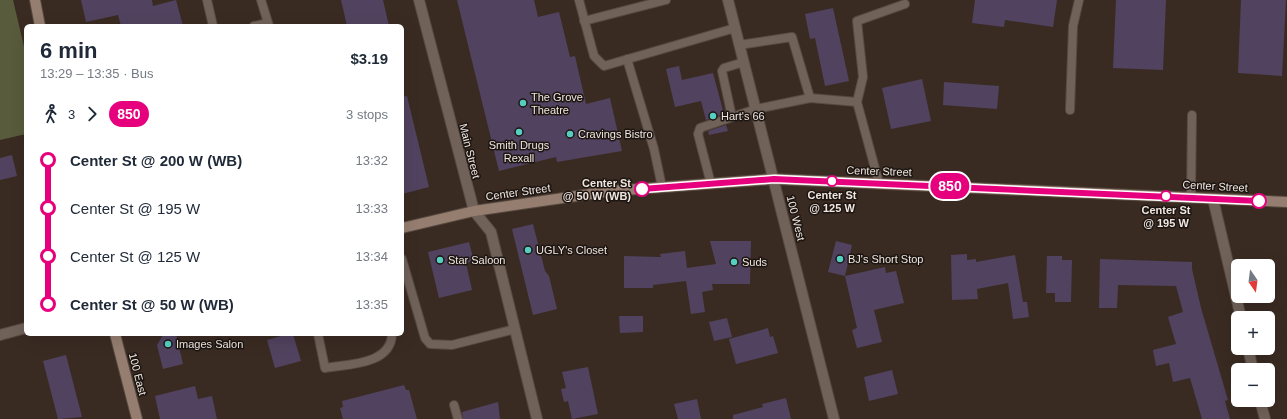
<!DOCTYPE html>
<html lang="en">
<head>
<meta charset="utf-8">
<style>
  :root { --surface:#fff; --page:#f6f6f7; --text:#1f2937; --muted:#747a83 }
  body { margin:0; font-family:Helvetica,sans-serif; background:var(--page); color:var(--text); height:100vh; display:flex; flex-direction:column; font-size:15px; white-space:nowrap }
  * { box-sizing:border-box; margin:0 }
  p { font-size:13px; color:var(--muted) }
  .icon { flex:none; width:22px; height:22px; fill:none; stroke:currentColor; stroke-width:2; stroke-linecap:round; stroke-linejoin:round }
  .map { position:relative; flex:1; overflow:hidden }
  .drawer { position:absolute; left:24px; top:24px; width:380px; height:312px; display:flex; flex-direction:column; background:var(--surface); border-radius:6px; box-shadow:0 4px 16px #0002 }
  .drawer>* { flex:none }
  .badge { padding:0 8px; border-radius:13px; font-size:14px; line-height:26px }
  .needle { width:26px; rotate:166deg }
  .fabs { position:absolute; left:1231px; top:259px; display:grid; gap:8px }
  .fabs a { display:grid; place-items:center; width:44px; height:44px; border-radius:6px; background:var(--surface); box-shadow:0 4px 16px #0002; font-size:20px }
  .map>.badge { position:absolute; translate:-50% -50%; box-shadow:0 0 0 2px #fff }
  .legs { display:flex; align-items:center; gap:6px; height:44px; padding:0 16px; font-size:13px }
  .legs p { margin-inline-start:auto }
  .overview { display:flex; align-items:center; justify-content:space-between; height:68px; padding:0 16px }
  h1 { font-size:22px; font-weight:600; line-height:30px }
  ul { padding:0 16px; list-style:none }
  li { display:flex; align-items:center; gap:14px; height:48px; font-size:15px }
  li i { display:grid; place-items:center; width:6px; height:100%; margin:0 5px; background:currentColor }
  li i::after { content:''; width:10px; height:10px; margin:-5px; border:3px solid; border-radius:50%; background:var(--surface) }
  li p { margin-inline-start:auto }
  li:first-child i { background:linear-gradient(#0000 50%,currentColor 0) }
  li:last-child i { background:linear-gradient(currentColor 50%,#0000 0) }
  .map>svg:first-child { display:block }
</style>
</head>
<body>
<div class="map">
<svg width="1287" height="419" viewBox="0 0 1287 419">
  <rect width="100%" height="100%" fill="#3a2b22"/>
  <path fill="#585c3c" d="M0,0H13L26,55V134L0,140Z"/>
  <g fill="#51425f">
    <path d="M81,0H152L153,6L176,0L183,26H121L118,15L86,22Z"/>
    <path d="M341,0H383L389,26H347Z"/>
    <path d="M457,0H534L538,17L559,12L570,57L575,56L586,104L610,98L622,151L557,162L556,157L499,171Z"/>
    <path d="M975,0H1057L1053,27L1005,20L1004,27L972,23Z"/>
    <path d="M1116,0H1166L1163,70L1113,68Z"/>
    <path d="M1241,0H1286L1282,76L1238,73Z"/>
    <path d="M833,8L849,81L825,86L815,38L810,39L805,14Z"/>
    <path d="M679,66L682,80L713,73L724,114L706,120L701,101L675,107L666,69Z"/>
    <path d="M922,79L931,121L891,129L882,88Z"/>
    <path d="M944,82L999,86L997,109L943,105Z"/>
    <path d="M407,96L429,187L402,194V97Z"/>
    <path d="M726,125L728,131L709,135L708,131Z"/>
    <path d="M12,155L17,176L0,180V158Z"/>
    <path d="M533,224L545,271L549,276L557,309L533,315L512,229Z"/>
    <path d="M710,241H751L750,284H712L713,290L702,292L705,312L691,314L686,281L653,285V288H624V256L661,257L660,254L685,251L687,268L716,264Z"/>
    <path d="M836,241L852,245L845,276L828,272Z"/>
    <path d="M469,242L474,261L466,263L472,290L439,298L428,252Z"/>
    <path d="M967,254V260L976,259V262L1015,255L1023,302H1027L1029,317L1013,319L1008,283L977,289L978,299L952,300L951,255Z"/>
    <path d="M1047,256H1062V260H1072L1071,302H1055V293H1046Z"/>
    <path d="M1100,259L1192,262V269L1201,308L1228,400L1225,401L1230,419H1202L1190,378L1173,382L1169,363L1156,366L1153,350L1176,344L1168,317L1183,312L1176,286L1118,285L1117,308H1099Z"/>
    <path d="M885,267L886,273L896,271L904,303L874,310L882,342L857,348L852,330L857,328L845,276Z"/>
    <path d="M619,316H643V332L620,333Z"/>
    <path d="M727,318L732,337L714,341L709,322Z"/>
    <path d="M768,328L770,337L773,336L778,353L736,364L729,339Z"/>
    <path d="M176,334L183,364L163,369L157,345L163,335Z"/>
    <path d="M288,334H293L301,361L275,368L267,340Z"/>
    <path d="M66,355L82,417L58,419L43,361Z"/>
    <path d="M588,367L598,414L572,419L568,401L564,402L561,389L566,388L562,372Z"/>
    <path d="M892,370L898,394L869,401L864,377Z"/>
    <path d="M404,385L406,390H409L417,419H343L340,408L343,407L342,401Z"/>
    <path d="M195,386L198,399L212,396L217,419H160L155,396Z"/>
    <path d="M786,398L791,419H733V415L763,407L762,404Z"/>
    <path d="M697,399L701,419H678L674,404Z"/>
    <path d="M498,402L500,419H463L462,412Z"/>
  </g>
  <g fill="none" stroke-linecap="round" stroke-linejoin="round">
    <g stroke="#574940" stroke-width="10">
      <g id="service">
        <path d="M207,0L213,26"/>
        <path d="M261,0L269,26"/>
        <path d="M579,0L594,56L604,66L735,28"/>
        <path d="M584,21L666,0"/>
        <path d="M254,26L268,23"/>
        <path d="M739,45L792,37L810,98"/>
        <path d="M627,59L654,149L662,187"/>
        <path d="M857,102L863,77L857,21L905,4"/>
        <path d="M1070,110L1073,26L1079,0"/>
        <path d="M732,117L722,71L724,68L744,62"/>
        <path d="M711,184L698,134L700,128L756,109L810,98L857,102L879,183"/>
        <path d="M1191,197L1192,115"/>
        <path d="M402,259L425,338L430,344L452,345L515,329"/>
        <path d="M318,334L325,368C348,364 391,365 392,334"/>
        <path d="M454,405L458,419"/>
      </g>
    </g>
    <g stroke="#574940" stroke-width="12">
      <g id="minor">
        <path d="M728,0L834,419"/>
        <path d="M1213,199L1241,318"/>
        <path d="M474,211L491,232L537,419"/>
        <path d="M1248,348L1253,370"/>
        <path d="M1260,400L1265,419"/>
      </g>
    </g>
    <g stroke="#574940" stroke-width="12">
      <g id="tertiary">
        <path d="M419,0L474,211"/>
        <path d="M0,335L26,328"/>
      </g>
    </g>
    <g stroke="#574940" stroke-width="12">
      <g id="secondary">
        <path d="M35,0L40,26"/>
        <path d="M402,228L474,211L611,191L774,179L1287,202"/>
        <path d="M115,334L137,419"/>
      </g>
    </g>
    <use href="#service" stroke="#706259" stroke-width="8"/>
    <use href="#minor" stroke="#706259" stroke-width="10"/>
    <use href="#tertiary" stroke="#706259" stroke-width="10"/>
    <use href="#secondary" stroke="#957e70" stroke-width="10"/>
  </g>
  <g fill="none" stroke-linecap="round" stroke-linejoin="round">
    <g stroke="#fff" stroke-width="9">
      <path id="line-1" d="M642,189L774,179L1259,201"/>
    </g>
    <use href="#line-1" stroke="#e6007e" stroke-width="6"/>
  </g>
  <g fill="#57cec2" stroke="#1c1511" stroke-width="1.5">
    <circle cx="523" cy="103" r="4"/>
    <circle cx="713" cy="116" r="4"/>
    <circle cx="519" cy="132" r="4"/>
    <circle cx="570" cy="134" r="4"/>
    <circle cx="528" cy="250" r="4"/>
    <circle cx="840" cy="259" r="4"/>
    <circle cx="440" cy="260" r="4"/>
    <circle cx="734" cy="262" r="4"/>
    <circle cx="168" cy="344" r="4"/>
  </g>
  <g fill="#fff" stroke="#e6007e" stroke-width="2">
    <circle cx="832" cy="181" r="5"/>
    <circle cx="642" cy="189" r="7"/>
    <circle cx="1166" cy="196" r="5"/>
    <circle cx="1259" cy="201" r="7"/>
  </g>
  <g text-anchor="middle" stroke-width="3" stroke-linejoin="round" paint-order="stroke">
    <g font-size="11" fill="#f0e6e0" stroke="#1c1511" text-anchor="start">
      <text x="531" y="101">The Grove<tspan x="531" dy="13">Theatre</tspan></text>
      <text x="721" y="120">Hart's 66</text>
      <text x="578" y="138">Cravings Bistro</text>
      <text x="519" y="149" text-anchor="middle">Smith Drugs<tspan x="519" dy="13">Rexall</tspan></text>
      <text x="536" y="254">UGLY's Closet</text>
      <text x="848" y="263">BJ's Short Stop</text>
      <text x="448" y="264">Star Saloon</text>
      <text x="742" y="266">Suds</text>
      <text x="176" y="348">Images Salon</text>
    </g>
    <g font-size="11" fill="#f0e6e0" stroke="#1c1511">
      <text transform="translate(470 151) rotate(76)" y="4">Main Street</text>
      <text transform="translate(879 171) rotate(2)" y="4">Center Street</text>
      <text transform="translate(1215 186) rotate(3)" y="4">Center Street</text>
      <text transform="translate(518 192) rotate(-8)" y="4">Center Street</text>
      <text transform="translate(796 218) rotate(76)" y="4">100 West</text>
      <text transform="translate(138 374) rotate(76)" y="4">100 East</text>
    </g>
    <g font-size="11" font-weight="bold" fill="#f0e6e0" stroke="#1c1511">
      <text x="631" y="187" text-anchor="end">Center St<tspan x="631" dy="13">@ 50 W (WB)</tspan></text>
      <text x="832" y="199">Center St<tspan x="832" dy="13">@ 125 W</tspan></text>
      <text x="1166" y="214">Center St<tspan x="1166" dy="13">@ 195 W</tspan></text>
    </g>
  </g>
</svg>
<div class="fabs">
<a><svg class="needle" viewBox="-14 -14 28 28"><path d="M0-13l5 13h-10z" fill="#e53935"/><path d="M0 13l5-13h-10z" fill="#747a83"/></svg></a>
<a>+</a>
<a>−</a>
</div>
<b class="badge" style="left:950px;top:186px;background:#e6007e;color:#fff">850</b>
<section class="drawer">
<div class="overview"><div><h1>6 min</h1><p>13:29 – 13:35 · Bus</p></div><b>$3.19</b></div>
<div class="legs"><svg class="icon" aria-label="walk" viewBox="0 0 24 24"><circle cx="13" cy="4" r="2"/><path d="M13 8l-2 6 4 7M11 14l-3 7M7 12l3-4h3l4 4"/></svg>3<svg class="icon" aria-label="forward" viewBox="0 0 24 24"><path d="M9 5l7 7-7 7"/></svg><b class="badge" style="background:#e6007e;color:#fff">850</b><p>3 stops</p></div>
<ul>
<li><i style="color:#e6007e"></i><b>Center St @ 200 W (WB)</b><p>13:32</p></li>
<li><i style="color:#e6007e"></i><span>Center St @ 195 W</span><p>13:33</p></li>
<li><i style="color:#e6007e"></i><span>Center St @ 125 W</span><p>13:34</p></li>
<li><i style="color:#e6007e"></i><b>Center St @ 50 W (WB)</b><p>13:35</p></li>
</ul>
</section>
</div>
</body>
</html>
